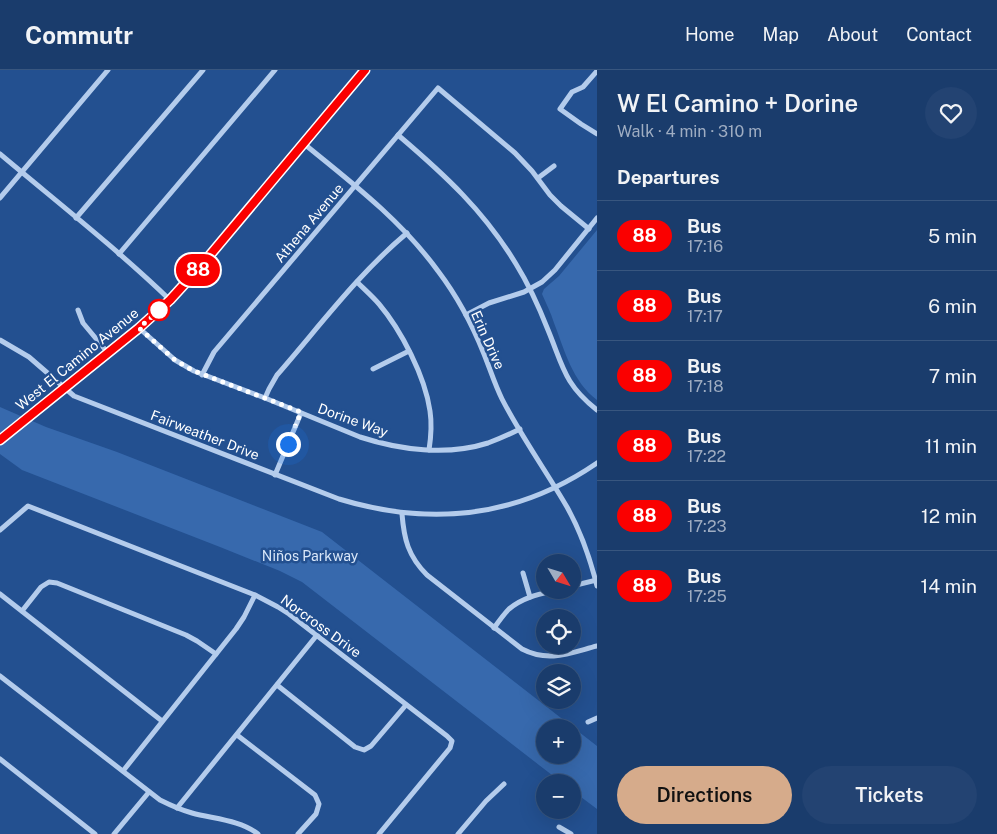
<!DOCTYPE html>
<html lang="en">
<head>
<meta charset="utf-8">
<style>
  :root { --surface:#1a3c6c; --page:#234372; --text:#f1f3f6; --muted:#9fadc2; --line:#38567f; --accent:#d6ab8b }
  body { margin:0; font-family:"Public Sans",sans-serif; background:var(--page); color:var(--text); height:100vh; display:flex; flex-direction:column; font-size:19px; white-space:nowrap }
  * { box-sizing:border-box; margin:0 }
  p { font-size:16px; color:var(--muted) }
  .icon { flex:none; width:28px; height:28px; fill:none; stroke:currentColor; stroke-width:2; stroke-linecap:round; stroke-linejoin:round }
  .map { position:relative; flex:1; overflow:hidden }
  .side { display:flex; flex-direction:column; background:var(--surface); width:400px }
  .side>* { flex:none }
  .badge { padding:0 10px; border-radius:16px; font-size:18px; line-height:32px }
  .needle { width:32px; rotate:128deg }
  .controls { position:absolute; left:536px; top:484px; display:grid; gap:10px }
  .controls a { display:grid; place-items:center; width:45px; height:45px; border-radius:50%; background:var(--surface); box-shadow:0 5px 20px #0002,0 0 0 1px var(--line); font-size:25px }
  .you { position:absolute; width:25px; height:25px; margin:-12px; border:4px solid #fff; border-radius:50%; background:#1a73e8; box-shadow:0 0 0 8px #1a73e833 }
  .map>.badge { position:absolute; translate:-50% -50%; box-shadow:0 0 0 2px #fff }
  h2 { padding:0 20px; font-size:19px; line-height:45px }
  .round { display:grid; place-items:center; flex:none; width:52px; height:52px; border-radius:26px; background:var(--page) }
  .head { display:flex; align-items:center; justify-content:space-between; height:85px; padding:0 20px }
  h1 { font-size:24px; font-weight:600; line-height:38px }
  .primary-button { display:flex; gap:10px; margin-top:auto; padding:10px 20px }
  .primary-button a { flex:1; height:58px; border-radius:30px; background:var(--accent); color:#111; font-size:20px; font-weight:600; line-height:58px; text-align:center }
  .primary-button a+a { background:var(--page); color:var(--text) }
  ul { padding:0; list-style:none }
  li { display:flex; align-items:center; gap:15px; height:70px; padding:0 20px; border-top:1px solid var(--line) }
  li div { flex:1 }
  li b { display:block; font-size:19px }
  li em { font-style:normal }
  li .badge { min-width:55px; font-weight:700; text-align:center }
  header { display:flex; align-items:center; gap:30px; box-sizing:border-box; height:70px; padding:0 25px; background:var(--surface); border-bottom:1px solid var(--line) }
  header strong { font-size:24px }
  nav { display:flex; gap:28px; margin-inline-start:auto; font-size:18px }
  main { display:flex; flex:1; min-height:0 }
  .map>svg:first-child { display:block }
</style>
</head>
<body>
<header>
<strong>Commutr</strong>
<nav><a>Home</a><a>Map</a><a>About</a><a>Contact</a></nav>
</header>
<main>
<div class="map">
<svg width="597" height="764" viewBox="0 0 597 764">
  <rect width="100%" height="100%" fill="#235090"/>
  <g fill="#3769ad" fill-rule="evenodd">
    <path d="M597,160V330C572,311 565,281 554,253C551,243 546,233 542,224L544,219L559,206Z"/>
    <path d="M0,337L46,357L117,382L322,462L597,676V739L573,721L572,712H561L302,512L280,501L220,477L22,400L0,384ZM545,658H572V685H545Z"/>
  </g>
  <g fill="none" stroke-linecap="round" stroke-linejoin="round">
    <g stroke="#b4ccec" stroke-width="5">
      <path d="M597,1L583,17L572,22L560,39L581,54L597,64"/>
      <path d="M398,65C445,105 484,141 516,194C529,215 539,237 548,260C563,296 564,314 597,340"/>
      <path d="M303,73C351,112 401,150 438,201C457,226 472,254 484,284C490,299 495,315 502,329C521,366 546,401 567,437C581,462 590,488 597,516"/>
      <path d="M0,84C57,132 116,178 170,230"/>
      <path d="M538,108L554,96"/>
      <path d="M0,128L108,0"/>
      <path d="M76,148L203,0"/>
      <path d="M119,184L275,0"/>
      <path d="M357,212C364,219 372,226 379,234C401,260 425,306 430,341C432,354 431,367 429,380"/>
      <path d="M78,240L83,253L108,283"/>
      <path d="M466,245L489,233L524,222L542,212L555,200L597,148"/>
      <path d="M139,258L175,290L194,301L265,328L360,367C400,380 447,386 488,373C499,369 510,364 520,359"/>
      <path d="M0,270L29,287L74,326L339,429C431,457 517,448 597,393"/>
      <path d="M373,299L409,281"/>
      <path d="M202,305L214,282L438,18L515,83L532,101L550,125L561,136L589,159"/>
      <path d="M265,328L269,319L277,305C319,257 358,204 407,163"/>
      <path d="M275,405L301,343"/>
      <path d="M402,444C404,469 408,486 427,505L522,579C549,593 570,583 597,576"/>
      <path d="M0,460L28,436L255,525L278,537L289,544L447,666L452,671L450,678L379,764"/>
      <path d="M523,503L530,527"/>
      <path d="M572,516L597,510"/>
      <path d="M0,524L162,651"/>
      <path d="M22,541L41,517L49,512L57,513L186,565L197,571L216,584"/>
      <path d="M494,558C499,551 504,544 509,539C523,527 540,524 557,520"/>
      <path d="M0,606L160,730C170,735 181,740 192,743C214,749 240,750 258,764"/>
      <path d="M277,615L355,677L364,680L371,676L406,635"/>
      <path d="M588,652L597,648"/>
      <path d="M237,665L315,725L319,734L316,744L298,764"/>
      <path d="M0,689L95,764"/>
      <path d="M123,701L236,559L244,547L255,525"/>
      <path d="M177,738L317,565"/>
      <path d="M559,757L571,764"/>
      <path d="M114,764L149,722"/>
      <path d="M458,764L486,731L504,714"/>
    </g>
    <path stroke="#e0eaf9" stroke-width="9" d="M0,370L139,258L170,230L200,197L365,0"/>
  </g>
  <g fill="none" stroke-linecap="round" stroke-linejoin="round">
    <g stroke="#fff" stroke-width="11">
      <path id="line" d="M0,370L139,258L170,230L200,197L365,0"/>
    </g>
    <use href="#line" stroke="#fa0000" stroke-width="8"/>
    <path stroke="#fff" stroke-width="5" stroke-dasharray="0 9" d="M159,240L162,238L139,258L175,290L194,301L301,342L288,374"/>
  </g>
  <circle fill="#fff" stroke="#fa0000" stroke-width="2.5" cx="159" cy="240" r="10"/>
  <g text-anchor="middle" stroke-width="5" stroke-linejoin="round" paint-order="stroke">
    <g font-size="14" fill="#fff" stroke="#235090">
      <text transform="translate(309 153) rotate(-50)" y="5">Athena Avenue</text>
      <text transform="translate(488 270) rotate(66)" y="5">Erin Drive</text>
      <text transform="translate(77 289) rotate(-39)" y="5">West El Camino Avenue</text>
      <text transform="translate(353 350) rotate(20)" y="5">Dorine Way</text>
      <text transform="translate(205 365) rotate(21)" y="5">Fairweather Drive</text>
      <text transform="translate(321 556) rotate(36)" y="5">Norcross Drive</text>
    </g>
    <g font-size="14" fill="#d9e7f9" stroke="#235090">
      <text x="310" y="491">Niños Parkway</text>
    </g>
  </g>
</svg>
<div class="controls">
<a><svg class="needle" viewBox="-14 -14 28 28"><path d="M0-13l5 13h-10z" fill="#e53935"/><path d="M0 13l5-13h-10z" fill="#9fadc2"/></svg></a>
<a><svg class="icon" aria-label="locate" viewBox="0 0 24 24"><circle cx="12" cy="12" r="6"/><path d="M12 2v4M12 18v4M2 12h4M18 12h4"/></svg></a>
<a><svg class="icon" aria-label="layers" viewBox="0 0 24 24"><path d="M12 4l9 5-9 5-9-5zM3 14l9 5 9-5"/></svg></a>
<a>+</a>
<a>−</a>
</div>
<div class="you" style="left:288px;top:374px"></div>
<b class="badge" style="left:198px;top:200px;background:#fa0000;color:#fff">88</b>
</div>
<section class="side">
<div class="head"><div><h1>W El Camino + Dorine</h1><p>Walk · 4 min · 310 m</p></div><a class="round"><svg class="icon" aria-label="heart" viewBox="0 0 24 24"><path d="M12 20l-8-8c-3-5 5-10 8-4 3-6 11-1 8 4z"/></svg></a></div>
<h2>Departures</h2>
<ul>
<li><span class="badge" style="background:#fa0000;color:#fff">88</span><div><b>Bus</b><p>17:16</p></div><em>5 min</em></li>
<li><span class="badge" style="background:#fa0000;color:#fff">88</span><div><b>Bus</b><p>17:17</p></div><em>6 min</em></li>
<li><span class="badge" style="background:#fa0000;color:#fff">88</span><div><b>Bus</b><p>17:18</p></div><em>7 min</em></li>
<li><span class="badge" style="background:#fa0000;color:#fff">88</span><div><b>Bus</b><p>17:22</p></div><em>11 min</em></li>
<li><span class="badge" style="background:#fa0000;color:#fff">88</span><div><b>Bus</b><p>17:23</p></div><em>12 min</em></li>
<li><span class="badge" style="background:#fa0000;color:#fff">88</span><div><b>Bus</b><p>17:25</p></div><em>14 min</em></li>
</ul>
<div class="primary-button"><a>Directions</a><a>Tickets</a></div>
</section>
</main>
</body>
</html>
